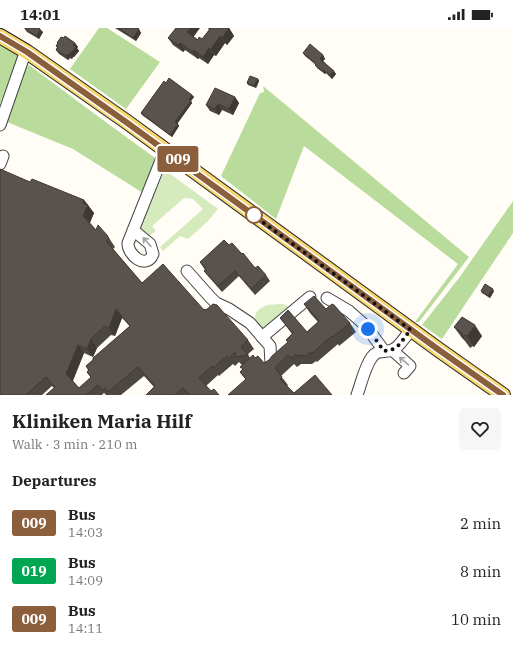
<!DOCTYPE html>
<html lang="en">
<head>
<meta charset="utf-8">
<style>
  :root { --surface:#fff; --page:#f6f6f6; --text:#222; --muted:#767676 }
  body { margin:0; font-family:"IBM Plex Serif",serif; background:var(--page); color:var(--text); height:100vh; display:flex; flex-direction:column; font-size:15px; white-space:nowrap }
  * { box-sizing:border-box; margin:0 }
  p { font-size:13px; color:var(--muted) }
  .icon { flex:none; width:22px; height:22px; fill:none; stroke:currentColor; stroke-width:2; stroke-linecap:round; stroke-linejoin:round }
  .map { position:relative; height:367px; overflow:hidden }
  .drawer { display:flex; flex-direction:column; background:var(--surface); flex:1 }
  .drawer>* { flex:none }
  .badge { padding:0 8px; border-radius:3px; font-size:14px; line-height:26px }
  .you { position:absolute; width:20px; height:20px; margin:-10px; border:3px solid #fff; border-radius:50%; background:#1a73e8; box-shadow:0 0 0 6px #1a73e833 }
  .map>.badge { position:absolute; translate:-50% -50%; box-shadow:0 0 0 2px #fff }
  h2 { padding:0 12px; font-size:15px; line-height:36px }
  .round { display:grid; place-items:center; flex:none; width:42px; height:42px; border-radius:6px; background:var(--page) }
  .headline { display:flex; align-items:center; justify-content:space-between; height:68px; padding:0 12px }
  h1 { font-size:19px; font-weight:700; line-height:30px }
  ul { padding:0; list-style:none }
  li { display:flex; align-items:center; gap:12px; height:48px; padding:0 12px }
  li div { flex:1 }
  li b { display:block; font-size:15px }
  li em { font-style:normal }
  li .badge { min-width:44px; font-weight:700; text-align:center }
  .status { display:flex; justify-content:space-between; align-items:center; height:28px; padding:0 20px; background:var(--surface); direction:ltr }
  .status svg { height:11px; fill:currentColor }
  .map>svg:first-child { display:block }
</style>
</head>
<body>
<div class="status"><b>14:01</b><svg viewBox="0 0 49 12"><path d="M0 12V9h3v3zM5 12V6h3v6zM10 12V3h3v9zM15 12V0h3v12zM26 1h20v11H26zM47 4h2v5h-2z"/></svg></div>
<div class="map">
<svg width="513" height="367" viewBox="0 0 513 367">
  <rect width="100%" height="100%" fill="#fffdf5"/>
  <g fill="#d5ebbd">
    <path d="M165,142L218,181L208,193L188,211L180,208L163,223L160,219L203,181L193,171L184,170L152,198L156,203L149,208L147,207L140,200Z"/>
    <path d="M267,277C275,277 286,273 290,281L264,301C255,296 251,286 261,280C263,279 265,278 267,277Z"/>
  </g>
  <g fill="#b9dc9c">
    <path d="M99,0H107L160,34L126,81L70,41Z"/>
    <path d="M0,16L19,29L0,76Z"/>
    <path d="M29,37L92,84L155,130L143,165L73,121L7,94L23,43Z"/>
    <path d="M263,58L469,229L419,294H415L458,236L304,118L276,191L221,148L260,65L264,64Z"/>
    <path d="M513,173V205L442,311L422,297L459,250Z"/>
  </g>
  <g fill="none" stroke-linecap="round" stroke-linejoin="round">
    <g stroke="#444" stroke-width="13">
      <g id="minor">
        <path d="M0,97L24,28L27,24"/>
        <path d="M0,136L3,128"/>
        <path d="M133,202L150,216L153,226C146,243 127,226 128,215L162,130L166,123"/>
        <path d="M187,243L210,269L216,275L229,281L250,295L270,318L271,335"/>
        <path d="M327,270L349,283L366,298L384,323"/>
        <path d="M262,309L310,269"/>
        <path d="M392,322L410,338L404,345"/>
        <path d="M357,367C361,356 365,338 372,329C378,321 384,325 392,322C400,319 405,308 411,302"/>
      </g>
    </g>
    <g stroke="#222" stroke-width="16">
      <path id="major" d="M0,8L27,24L127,94L439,322L503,367"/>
    </g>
    <use href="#minor" stroke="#fff" stroke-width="11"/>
    <use href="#major" stroke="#f9d66b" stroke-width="14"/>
  </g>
  <g fill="#4d4742" fill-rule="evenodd">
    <path d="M115,0H138L141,5L136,13Z"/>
    <path d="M208,0H229L234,8L227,17L225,15L216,28L214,27L208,36L199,30L198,31L185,22L183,24L173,17L168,10L194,9L198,12L202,11L209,2Z"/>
    <path d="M25,1L43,4L39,11L27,4Z"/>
    <path d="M64,10L75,15L78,19L77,20L79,23L74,29H73L72,31L70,30L68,32L59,26L56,22L57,19L56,18L58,16L57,15Z"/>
    <path d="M303,25L323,27L325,31L323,33L336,46L332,51L326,45L325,46L317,40L315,36L305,28Z"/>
    <path d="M258,51L259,53L256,60L248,57L247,55Z"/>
    <path d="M166,55L192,67L194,69L191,73L192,75L177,96L179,98L172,109L142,87L141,85Z"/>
    <path d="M235,69L239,75L233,87L222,82L219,87L210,83L206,77Z"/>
    <path d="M30,154L84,172L94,185L90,195L96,202L107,207L115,219L113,221L142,255L204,282L248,312L254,321L248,326L250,330H255L264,335L269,332L288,314L292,306L280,290L307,304L318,294L310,285L304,276L326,281L350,295L356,304L339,318L338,316L317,334L316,333L312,336H301L297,339L294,336L281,348L288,357L287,358L294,365L332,367H228L246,352L240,344L242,342V337L239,334L235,338L233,336L219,348L218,347L206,358L211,363L219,367H146L154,359L144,348L121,367H106L104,365L102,367H46L54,360L52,358L42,367H0ZM122,290L130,298L86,338L88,342L87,344L91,350L79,360L73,353L84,325L93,329L97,320L111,307L115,308Z"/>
    <path d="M229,217L242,226L255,240L266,247L270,253L255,267L239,248L222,264L208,248L204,243L205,242L200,234Z"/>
    <path d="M481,263H494L490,270L482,265Z"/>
    <path d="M454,299L482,308L474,319L473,318L470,320L465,313L462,310Z"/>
  </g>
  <g fill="#3f3936">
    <path d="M190,0H200L192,11L187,4Z"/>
    <path d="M229,0L234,8L227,17L222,10Z"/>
    <path d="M40,1L43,4L39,11L37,8Z"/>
    <path d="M139,1L141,5L136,13L133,10Z"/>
    <path d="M220,8L225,15L216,28L211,21Z"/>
    <path d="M75,15L78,19L77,20L79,23L74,29L71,25L73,17Z"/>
    <path d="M180,15L185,22L183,24L178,17Z"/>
    <path d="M209,20L214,27L208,36L203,29Z"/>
    <path d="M194,22L199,30L198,31L193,24Z"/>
    <path d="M71,24L73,29L72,31L69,27Z"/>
    <path d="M68,26L70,30L68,32L66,28Z"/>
    <path d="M323,27L325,31L322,34L320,31Z"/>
    <path d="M323,42L326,45L325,46L322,43Z"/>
    <path d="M334,43L336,46L332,51L330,47Z"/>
    <path d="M258,51L259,53L256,60L254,58Z"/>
    <path d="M192,67L194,69L190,74L189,72Z"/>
    <path d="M235,69L239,75L233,87L229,81Z"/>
    <path d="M191,73L192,75L177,96L175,94Z"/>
    <path d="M218,76L222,82L219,87L215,81Z"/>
    <path d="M178,96L179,98L172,109L170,107Z"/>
    <path d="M84,172L94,185L89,196L83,188V175Z"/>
    <path d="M493,261L494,263L490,270L488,268Z"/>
    <path d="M116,281L122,290L115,308L109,300Z"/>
    <path d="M475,297L482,308L474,319L467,308Z"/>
    <path d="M91,311L97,320L93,329L87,321Z"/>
    <path d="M78,317L84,325L72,354L66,346Z"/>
  </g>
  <g fill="#5a524d" stroke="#3f3936" fill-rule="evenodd">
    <path d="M25,0H39L40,1L37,8L25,1Z"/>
    <path d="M118,0H137L139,1L133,10Z"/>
    <path d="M176,0H190L187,4L198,12L199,9L202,11L210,1L209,0H229L222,10L220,8L211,21L209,20L203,29L194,22L193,24L180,15L178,17L168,10Z"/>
    <path d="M65,8L75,15L73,17L76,19L71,25V24L69,27L68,26L66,28L56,22L58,19L56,18L58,15H57L61,9L64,10Z"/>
    <path d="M310,16L323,27L320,31L334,43L330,47L323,42L322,43L315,37L316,36L303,25Z"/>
    <path d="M250,48L258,51L254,58L247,55Z"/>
    <path d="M169,50L192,67L189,72L191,73L175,94L178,96L170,107L141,85L164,53L166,55Z"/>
    <path d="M215,60L235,69L229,81L218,76L215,81L206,77Z"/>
    <path d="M0,141L30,154L32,151L84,172L83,175L88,177L83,188L96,202L98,197L107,207L109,211L106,213L142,255L163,236L204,282L205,281L206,282L213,276L217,277L248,312L241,319L248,327L236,329L235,324L229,330L227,328L213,340L212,338L199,350L211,363L214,361L219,367H190L183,360L175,367H146L155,358L138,339L108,364L105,360L103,362L98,357L87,366V367H46L55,359L46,349L26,367H0ZM116,281L130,298L93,330V332L86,338L89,342L87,344L91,349L79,360L66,346L78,317L87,321L91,311L105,298L109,300Z"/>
    <path d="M224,212L229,217L232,215L242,226L243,225L255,240L258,238L266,247L251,261L235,243L218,258L204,243L206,241L200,234Z"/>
    <path d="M485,256L493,261L488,268L481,263Z"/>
    <path d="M314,268L326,281L332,276L334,277L350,295L333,309L332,308L311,326L310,324L306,328L295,327L291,330L288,327L275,340L282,349L280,351L294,365L315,347L332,367H228L246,351L240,344L243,341L240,339L253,327L255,330L258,328L264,335L269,332L272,328L288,314L286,312L293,305L280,290L288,282L307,304L319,293L304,276Z"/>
    <path d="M462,289L475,297L467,308L465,307L463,309L462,305L454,299Z"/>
  </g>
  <defs><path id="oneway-shaft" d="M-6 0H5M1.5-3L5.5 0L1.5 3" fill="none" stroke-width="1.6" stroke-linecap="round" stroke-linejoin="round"/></defs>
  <g stroke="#a0a0a0">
    <use href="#oneway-shaft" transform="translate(147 214) rotate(-132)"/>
    <use href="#oneway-shaft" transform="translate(404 333) rotate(-140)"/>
  </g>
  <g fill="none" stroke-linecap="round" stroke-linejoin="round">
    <g stroke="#fff" stroke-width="9">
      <path id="line" d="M0,8L27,24L126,94L439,322L503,367"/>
    </g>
    <use href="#line" stroke="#8b5e3c" stroke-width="6"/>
    <path stroke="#111" stroke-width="4" stroke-dasharray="0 7.2" d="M254,187L250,185L411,302C401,312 400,322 384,323L368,301"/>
  </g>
  <circle fill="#fff" stroke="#8b5e3c" stroke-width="2" cx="254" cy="187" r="8"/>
</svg>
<div class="you" style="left:368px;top:301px"></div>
<b class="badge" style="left:178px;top:131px;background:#8b5e3c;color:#fff">009</b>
</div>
<section class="drawer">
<div class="headline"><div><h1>Kliniken Maria Hilf</h1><p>Walk · 3 min · 210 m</p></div><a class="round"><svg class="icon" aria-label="heart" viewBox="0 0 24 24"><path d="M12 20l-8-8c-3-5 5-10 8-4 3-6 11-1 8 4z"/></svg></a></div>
<h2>Departures</h2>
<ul>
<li><span class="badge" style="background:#8b5e3c;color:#fff">009</span><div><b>Bus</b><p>14:03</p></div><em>2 min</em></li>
<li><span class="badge" style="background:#00a651;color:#fff">019</span><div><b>Bus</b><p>14:09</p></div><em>8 min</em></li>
<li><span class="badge" style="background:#8b5e3c;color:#fff">009</span><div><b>Bus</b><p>14:11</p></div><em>10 min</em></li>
</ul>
</section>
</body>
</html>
